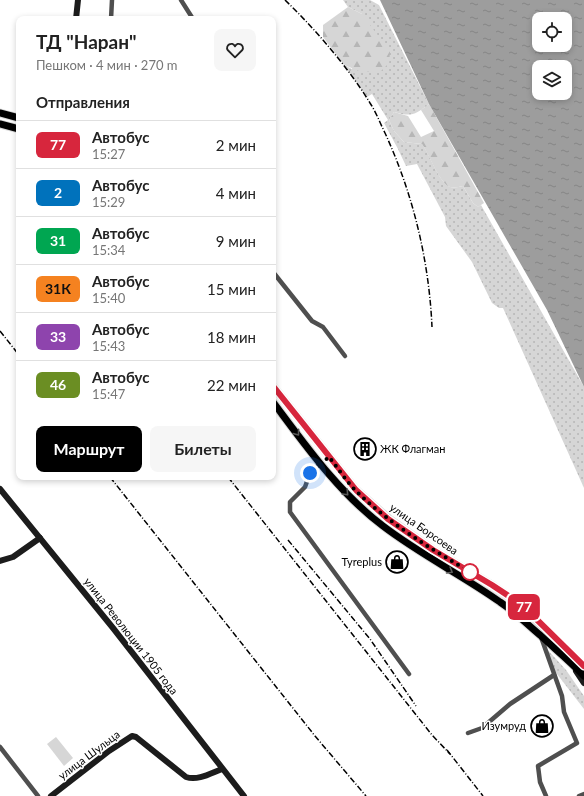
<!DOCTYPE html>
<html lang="ru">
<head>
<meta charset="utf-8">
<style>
  :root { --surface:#fff; --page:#f6f6f6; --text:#222; --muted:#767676; --line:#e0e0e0; --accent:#000 }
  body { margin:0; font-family:Lato,sans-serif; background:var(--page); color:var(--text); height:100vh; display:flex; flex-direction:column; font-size:15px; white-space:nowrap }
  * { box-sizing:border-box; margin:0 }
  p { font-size:13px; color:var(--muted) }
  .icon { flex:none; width:22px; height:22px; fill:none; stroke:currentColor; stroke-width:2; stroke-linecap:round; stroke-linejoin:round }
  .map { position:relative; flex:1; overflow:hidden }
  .panel { position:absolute; left:16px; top:16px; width:260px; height:464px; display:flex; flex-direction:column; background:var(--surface); border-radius:8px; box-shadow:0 2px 6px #0003 }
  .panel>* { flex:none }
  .badge { padding:0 8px; border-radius:6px; font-size:14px; line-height:26px }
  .controls { position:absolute; left:532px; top:12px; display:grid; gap:8px }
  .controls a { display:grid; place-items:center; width:40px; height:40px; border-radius:8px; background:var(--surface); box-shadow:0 2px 6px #0003; font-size:20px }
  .you { position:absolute; width:20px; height:20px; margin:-10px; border:3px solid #fff; border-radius:50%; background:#1a73e8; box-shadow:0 0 0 6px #1a73e833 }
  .map>.badge { position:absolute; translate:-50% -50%; box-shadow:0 0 0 2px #fff }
  h2 { padding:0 20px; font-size:15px; line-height:36px }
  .round { display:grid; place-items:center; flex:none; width:42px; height:42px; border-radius:8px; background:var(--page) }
  .head { display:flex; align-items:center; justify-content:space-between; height:68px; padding:0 20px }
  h1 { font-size:19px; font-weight:700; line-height:30px }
  .primary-button { display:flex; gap:8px; margin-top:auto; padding:8px 20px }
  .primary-button a { flex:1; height:46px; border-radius:8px; background:var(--accent); color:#fff; font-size:16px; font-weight:700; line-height:46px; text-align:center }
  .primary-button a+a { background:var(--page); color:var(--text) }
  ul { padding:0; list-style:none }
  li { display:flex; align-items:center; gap:12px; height:48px; padding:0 20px; border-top:1px solid var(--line) }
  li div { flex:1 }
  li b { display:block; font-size:15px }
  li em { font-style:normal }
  li .badge { min-width:44px; font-weight:700; text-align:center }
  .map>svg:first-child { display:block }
</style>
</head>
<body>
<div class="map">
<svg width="584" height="796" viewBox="0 0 584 796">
  <defs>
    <pattern id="grass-dots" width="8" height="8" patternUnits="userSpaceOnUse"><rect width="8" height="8" fill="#d6d6d6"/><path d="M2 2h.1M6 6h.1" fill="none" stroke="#b6b6b6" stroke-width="1.8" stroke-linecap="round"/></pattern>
    <pattern id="forest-firs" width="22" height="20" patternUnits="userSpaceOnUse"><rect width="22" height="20" fill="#d6d6d6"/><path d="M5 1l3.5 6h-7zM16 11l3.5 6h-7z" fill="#b6b6b6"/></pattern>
    <pattern id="water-ripples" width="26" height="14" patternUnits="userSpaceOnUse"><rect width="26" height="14" fill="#9d9d9d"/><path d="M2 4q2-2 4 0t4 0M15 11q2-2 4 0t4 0" fill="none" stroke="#858585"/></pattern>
  </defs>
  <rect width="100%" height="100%" fill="#fff"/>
  <g fill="url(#grass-dots)">
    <path d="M343,0H370L379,5L429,104C415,115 411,117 394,112L389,120L394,131L404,142L422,144C429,153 440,184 450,187C454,188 459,187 463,186L473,203L478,207L481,205L584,387V488L503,308H499L492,303L472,262L446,226L445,217L417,164L406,166L398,149L384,123L388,120L372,94L367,97L344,65L352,69L362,14L348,7Z"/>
    <path d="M547,649L566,670L584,696V709L550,665Z"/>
  </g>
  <g fill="url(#forest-firs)">
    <path d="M348,7L362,14L390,52L389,63L379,73L359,71L344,65L323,37V25Z"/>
    <path d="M429,104L484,203L478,207L473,203L463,186C459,187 454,188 450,187C440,184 429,154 422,144L404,142L394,131L389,120L394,112L408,116L421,137L434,131L421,110Z"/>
  </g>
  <path fill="#d6d6d6" d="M56,737L73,758L64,766L47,744Z"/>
  <path fill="url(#water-ripples)" fill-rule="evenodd" d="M380,0H584V387L547,310L429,104ZM539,19H565V45H539ZM539,67H565V93H539Z"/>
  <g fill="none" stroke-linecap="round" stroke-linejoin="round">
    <g stroke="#dbdbdb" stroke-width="9">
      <g id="primary">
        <path d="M0,113L19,118"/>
        <path d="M0,124L19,129"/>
        <path d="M273,386L356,490L389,519L433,550L492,585L521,605L584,667"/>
        <path d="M273,402C306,446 339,493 383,526C421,555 462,575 500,602C515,612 527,624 540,635C555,649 570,661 584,676"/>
      </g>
    </g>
    <g stroke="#4f4f4f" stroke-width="4.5">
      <path d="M181,0L193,19"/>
      <path d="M111,19L112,0"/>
      <path d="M273,272L312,321L323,327L345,356"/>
      <path d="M320,464L310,473L305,487L290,502V512L409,674"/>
      <path d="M541,637L562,696L564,712L577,743L538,766L540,782L546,796"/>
      <path d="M468,733L482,728L510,704L554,675"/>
      <path d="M0,747L38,796"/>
      <path d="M579,796L584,794"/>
    </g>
    <g stroke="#1c1c1c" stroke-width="6">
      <path d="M76,19L78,0"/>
      <path d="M0,489L113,628L244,796"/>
      <path d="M0,561L13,557L40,538"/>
      <path d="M576,671L584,683"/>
      <path d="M51,796L109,751L132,736L136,737L186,777C198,781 211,773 222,769"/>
    </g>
    <use href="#primary" stroke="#000" stroke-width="7"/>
    <g stroke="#000" stroke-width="1.5" stroke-dasharray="6 2 1 2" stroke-linecap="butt">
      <path d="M285,0C315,29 348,67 370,103C376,112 380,123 385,133C413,194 429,260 432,327"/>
      <path d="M0,331L19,355"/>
      <path d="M110,477L315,736L366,796"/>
      <path d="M228,477L432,735L450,754"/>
      <path d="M288,540L370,639L416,706"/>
      <path d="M447,750L483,796"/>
    </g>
  </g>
  <defs><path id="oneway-chevron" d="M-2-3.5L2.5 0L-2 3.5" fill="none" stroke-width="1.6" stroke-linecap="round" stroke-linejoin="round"/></defs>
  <g stroke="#595959">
    <use href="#oneway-chevron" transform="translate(297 433) rotate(53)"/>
    <use href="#oneway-chevron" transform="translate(346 493) rotate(47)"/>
    <use href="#oneway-chevron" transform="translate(450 571) rotate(31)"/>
  </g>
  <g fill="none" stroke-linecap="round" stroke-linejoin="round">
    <g stroke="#fff" stroke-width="9">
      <path id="line" d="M273,386L356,490L388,519L433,550L492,585L521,604L584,666"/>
    </g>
    <use href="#line" stroke="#d7263d" stroke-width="6"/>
    <path stroke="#000" stroke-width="4" stroke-dasharray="0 7.2" d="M310,473L329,457C338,468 346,481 356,491C390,524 431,549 472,573L470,572"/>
  </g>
  <defs>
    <g id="building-ring" transform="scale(1.15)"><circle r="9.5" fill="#fff" stroke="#000" stroke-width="1.5"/><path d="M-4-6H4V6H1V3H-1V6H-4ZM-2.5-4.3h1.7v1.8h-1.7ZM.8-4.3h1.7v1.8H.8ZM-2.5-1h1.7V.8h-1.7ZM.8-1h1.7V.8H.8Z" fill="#000"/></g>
    <g id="shop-ring" transform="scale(1.15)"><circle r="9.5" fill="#fff" stroke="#000" stroke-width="1.5"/><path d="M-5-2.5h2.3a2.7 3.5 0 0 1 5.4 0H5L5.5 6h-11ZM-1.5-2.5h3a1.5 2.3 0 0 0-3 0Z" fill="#000"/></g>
  </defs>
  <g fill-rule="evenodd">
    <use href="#building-ring" x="365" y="449"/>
    <use href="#shop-ring" x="397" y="562"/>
    <use href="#shop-ring" x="542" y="726"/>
  </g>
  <circle fill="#fff" stroke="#d7263d" stroke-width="2" cx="470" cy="572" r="8"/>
  <g text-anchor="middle" stroke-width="3" stroke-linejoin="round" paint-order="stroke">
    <g font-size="11" fill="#000" stroke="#fff" text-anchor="end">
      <text x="380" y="453" text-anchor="start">ЖК Флагман</text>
      <text x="382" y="566">Tyreplus</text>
      <text x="526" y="730">Изумруд</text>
    </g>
    <g font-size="11" fill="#000" stroke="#fff">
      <text transform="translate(424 529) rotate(35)" y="4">улица Борсоева</text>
      <text transform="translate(131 636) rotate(52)" y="4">улица Революции 1905 года</text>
      <text transform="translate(89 755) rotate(-37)" y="4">улица Шульца</text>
    </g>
  </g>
</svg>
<div class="controls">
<a><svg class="icon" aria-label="locate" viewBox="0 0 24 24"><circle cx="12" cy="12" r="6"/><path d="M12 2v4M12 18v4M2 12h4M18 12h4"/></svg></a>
<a><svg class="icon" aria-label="layers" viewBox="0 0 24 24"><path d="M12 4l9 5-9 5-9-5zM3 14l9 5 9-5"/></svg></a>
</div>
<div class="you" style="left:310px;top:473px"></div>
<b class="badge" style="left:524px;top:607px;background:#d7263d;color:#fff">77</b>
<section class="panel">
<div class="head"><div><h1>ТД &quot;Наран&quot;</h1><p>Пешком · 4 мин · 270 m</p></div><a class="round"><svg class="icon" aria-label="heart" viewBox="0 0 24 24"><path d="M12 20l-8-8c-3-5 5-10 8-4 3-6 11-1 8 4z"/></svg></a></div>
<h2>Отправления</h2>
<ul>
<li><span class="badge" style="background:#d7263d;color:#fff">77</span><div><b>Автобус</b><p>15:27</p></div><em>2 мин</em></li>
<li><span class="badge" style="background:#0072bc;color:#fff">2</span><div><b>Автобус</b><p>15:29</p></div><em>4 мин</em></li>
<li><span class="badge" style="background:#00a651;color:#fff">31</span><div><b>Автобус</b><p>15:34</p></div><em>9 мин</em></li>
<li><span class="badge" style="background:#f58220;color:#111">31К</span><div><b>Автобус</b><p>15:40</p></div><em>15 мин</em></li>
<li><span class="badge" style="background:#8e44ad;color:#fff">33</span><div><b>Автобус</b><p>15:43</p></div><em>18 мин</em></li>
<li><span class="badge" style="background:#6b8e23;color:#fff">46</span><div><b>Автобус</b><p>15:47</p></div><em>22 мин</em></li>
</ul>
<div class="primary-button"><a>Маршрут</a><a>Билеты</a></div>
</section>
</div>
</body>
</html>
